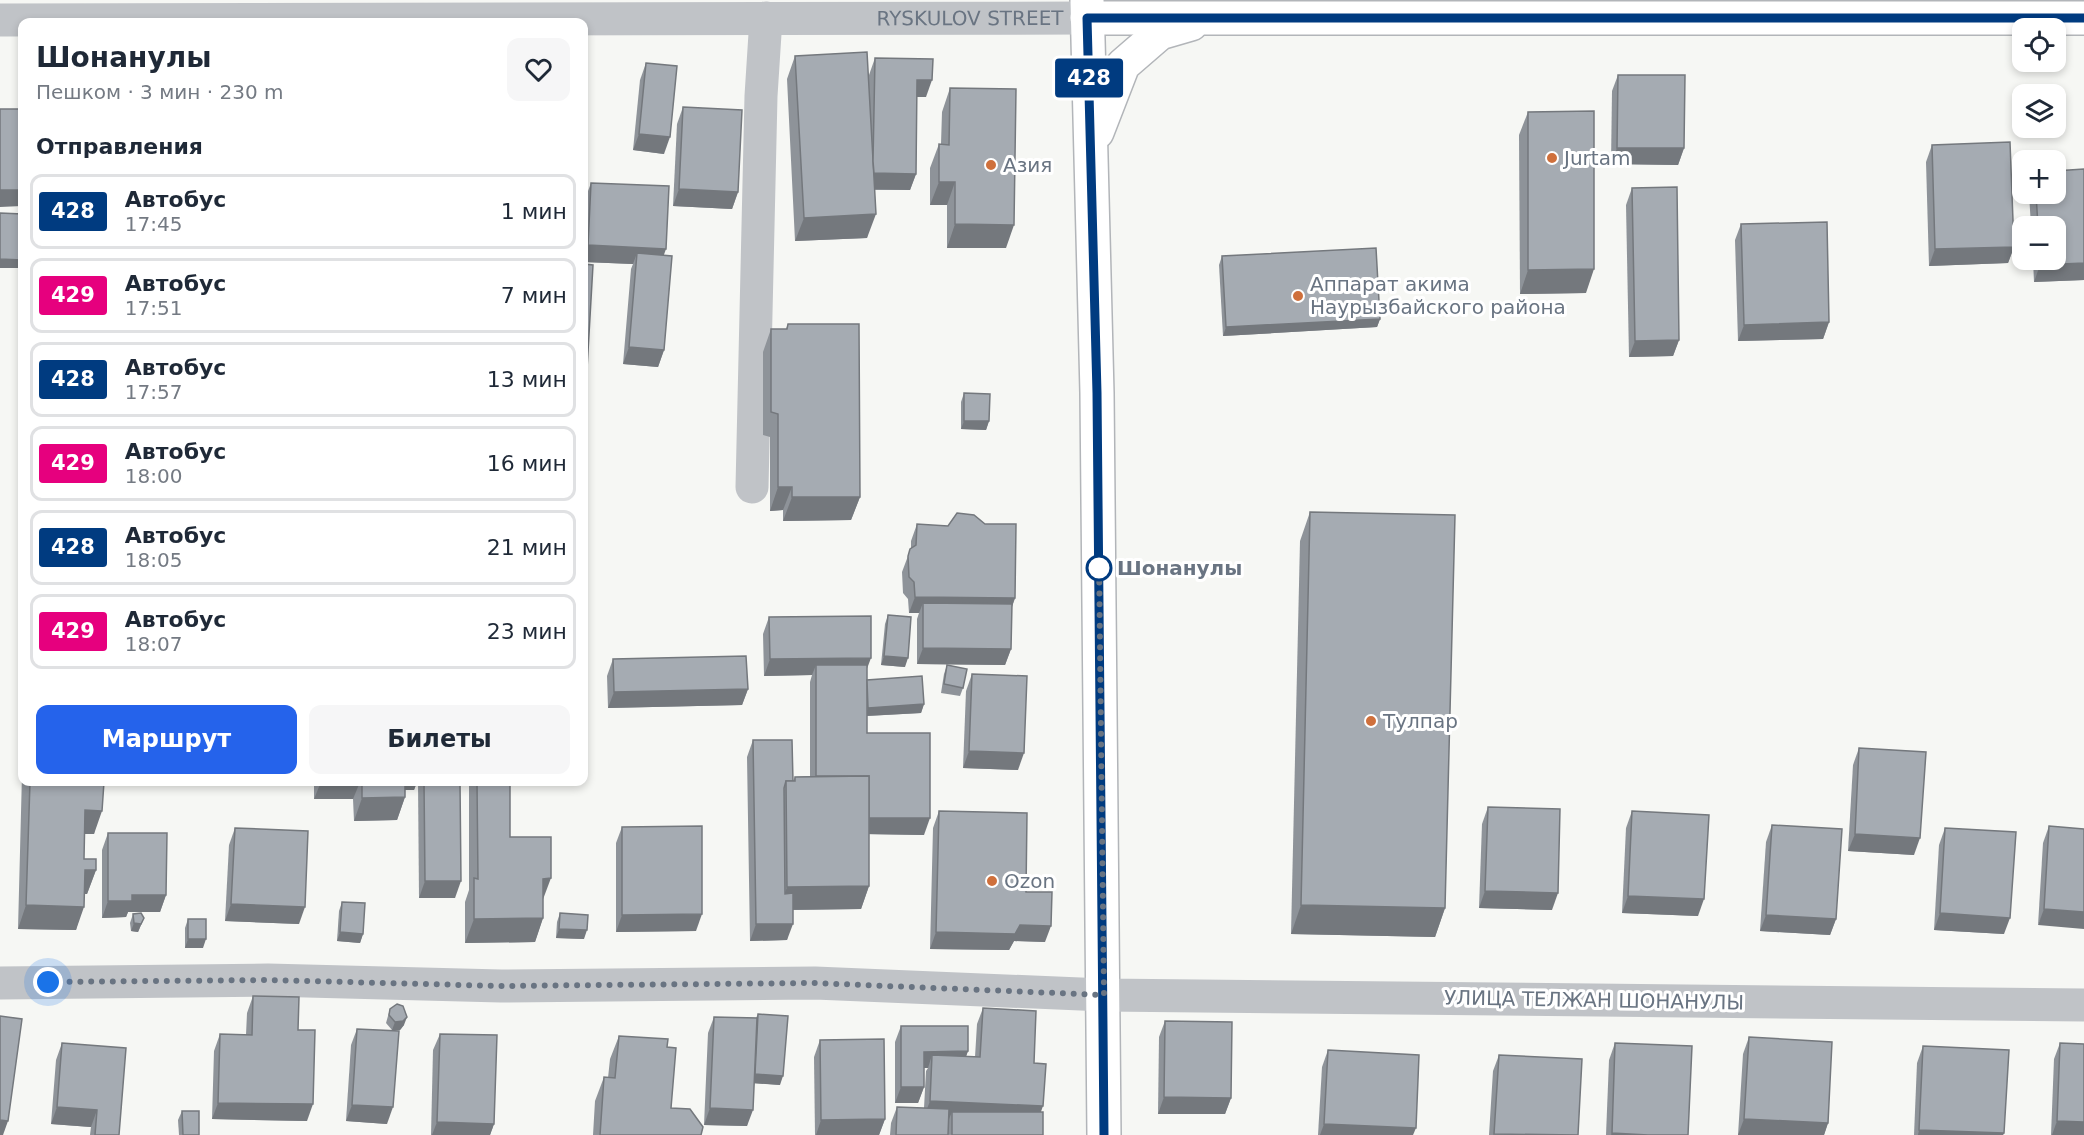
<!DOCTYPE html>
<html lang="ru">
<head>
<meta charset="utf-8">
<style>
  :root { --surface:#fff; --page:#f6f6f7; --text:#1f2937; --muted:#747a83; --line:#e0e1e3; --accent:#2563eb }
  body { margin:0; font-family:"DejaVu Sans",sans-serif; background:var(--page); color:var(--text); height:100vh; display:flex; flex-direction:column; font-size:22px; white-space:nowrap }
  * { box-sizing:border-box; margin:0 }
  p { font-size:20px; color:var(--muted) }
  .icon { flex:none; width:33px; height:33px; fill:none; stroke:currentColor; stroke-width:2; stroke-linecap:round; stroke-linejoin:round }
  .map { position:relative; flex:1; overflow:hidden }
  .details { position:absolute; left:18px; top:18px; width:570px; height:768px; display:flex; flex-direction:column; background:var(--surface); border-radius:12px; box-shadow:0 3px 9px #0003 }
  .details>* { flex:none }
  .badge { padding:0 12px; border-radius:4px; font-size:21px; line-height:39px }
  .tools { position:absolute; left:2012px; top:18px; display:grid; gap:12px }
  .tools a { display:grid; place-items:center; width:54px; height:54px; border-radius:12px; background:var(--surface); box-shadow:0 3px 9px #0003; font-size:30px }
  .you { position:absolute; width:30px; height:30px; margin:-15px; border:4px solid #fff; border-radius:50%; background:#1a73e8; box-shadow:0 0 0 9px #1a73e833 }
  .map>.badge { position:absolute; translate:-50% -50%; box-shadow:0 0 0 3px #fff }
  h2 { padding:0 18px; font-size:22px; line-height:54px }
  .round { display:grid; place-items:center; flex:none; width:63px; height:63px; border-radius:12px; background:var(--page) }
  .headline { display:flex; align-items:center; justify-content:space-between; height:102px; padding:0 18px }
  h1 { font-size:28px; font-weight:600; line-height:45px }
  .cta { display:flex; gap:12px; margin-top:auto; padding:12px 18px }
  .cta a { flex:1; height:69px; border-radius:12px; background:var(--accent); color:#fff; font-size:24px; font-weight:600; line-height:69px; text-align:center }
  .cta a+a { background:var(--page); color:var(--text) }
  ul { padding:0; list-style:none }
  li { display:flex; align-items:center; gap:18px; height:75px; margin:0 12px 9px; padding:0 6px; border:3px solid var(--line); border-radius:12px }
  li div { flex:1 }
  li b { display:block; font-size:22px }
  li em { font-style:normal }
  li .badge { min-width:66px; font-weight:700; text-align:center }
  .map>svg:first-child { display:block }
</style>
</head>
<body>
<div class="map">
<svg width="2084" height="1135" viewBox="0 0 2084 1135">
  <rect width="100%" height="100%" fill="#f6f7f4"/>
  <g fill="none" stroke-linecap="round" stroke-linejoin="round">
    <g stroke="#b2b5b9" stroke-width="36">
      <g id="primary">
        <path d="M1087,0L1097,393L1104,1135"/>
        <path d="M1087,18H2084"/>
        <path d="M1097,132L1123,65L1160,33L1191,24"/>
      </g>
    </g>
    <g stroke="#c0c3c7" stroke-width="33">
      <path d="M752,487L761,96L766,18"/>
      <path d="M0,983L268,980L501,986L815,983L1104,995L2084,1005"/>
    </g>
    <path stroke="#c0c3c7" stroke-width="33" id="s1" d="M0,20L1087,18"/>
    <use href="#primary" stroke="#fff" stroke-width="33"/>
  </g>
  <g fill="#8e9399">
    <path d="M795,56L869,75L875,58L926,97H917L916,174L910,190H875L867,238L795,241L787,79Z"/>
    <path d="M646,63L664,154L633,150L640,80Z"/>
    <path d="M1618,75L1684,148L1678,165L1611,164L1612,91Z"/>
    <path d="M950,88L1006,248H947V205H930V168L939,144H941L942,112Z"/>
    <path d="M683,107L738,192L732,209L673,206L677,124Z"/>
    <path d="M1528,112L1586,293L1520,294L1519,135Z"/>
    <path d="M1932,145L2014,247L2008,263L1929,266L1926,162Z"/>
    <path d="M2084,169V280L2034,282L2033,260H2055V226H2031L2029,194H2055Z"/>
    <path d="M591,183L664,255V350L658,367L623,364L631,269L633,264L584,262L585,199Z"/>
    <path d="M1632,188L1679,340L1673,356L1629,357L1626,205Z"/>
    <path d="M1741,224L1829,322L1823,339L1738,341L1735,240Z"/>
    <path d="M1222,256L1380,319L1377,327L1223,336L1219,265Z"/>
    <path d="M788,324L860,497L851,520L783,521V510L770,511V437L763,435V352L771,329H786Z"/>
    <path d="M964,393L989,421L986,430L961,429V402Z"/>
    <path d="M1310,512L1445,908L1435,937L1291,934L1300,541Z"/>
    <path d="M917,524L1015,598L1012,607L1011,649L1005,665L917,664V619L919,613H909L908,599L903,593L902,572L911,548V541Z"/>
    <path d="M888,615L905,667L881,665L885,624Z"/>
    <path d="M769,617L867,671V680L924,704L921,713L867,716V733L924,835L869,834V886L861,909L793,910L787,940L750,941L747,757L753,740L793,781L795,777L810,776V682L812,675L764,676L763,634Z"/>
    <path d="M613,659L748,689L742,705L608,708L607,676Z"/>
    <path d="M947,665L963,688L960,696L941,693L944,674Z"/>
    <path d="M972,674L1018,770L963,768L966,691Z"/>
    <path d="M1859,748L1914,855L1848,851L1853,765Z"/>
    <path d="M22,774V782H104L94,834H84V859L96,870L87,894H85L76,930L18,929Z"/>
    <path d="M314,782H417L414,790H405V797L397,820L354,821L353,799H314Z"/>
    <path d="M418,782H460L455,898H419Z"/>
    <path d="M469,782H510V837L543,899V918L535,942L465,943V902L469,890Z"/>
    <path d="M1488,807L1552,910L1479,908L1482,824Z"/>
    <path d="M939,811L1026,892L1045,942L1014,941L1009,950L930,949L933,828Z"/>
    <path d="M1632,811L1698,916L1622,913L1626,828Z"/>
    <path d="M1772,825L1836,919L1830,935L1760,931L1766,842Z"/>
    <path d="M2049,826L2084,829L2038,925L2043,843Z"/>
    <path d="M622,827L696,931L616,932V843Z"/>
    <path d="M235,828L299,924L225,921L229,845Z"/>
    <path d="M1945,828L2004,934L1934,930L1939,845Z"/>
    <path d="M108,833L166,895L160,912H128L126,917L102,918V850Z"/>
    <path d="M342,902L363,934L360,943L337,941L339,911Z"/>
    <path d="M560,913L584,939L556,938L557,922Z"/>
    <path d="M133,914L144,918L138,932L131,931L130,923Z"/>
    <path d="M188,919L203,948H185V928Z"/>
    <path d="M253,996L298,1030L307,1121L212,1119L214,1051L220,1034L246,1035L247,1013Z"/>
    <path d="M983,1008L1034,1063L1041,1112L1043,1135H890L891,1123L897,1107L924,1108L926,1071L928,1068H924V1087L918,1103H895V1042L901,1026L968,1051L966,1056L975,1057L977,1024Z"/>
    <path d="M390,1009L404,1025L400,1030H392L386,1023Z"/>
    <path d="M758,1014L780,1085L754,1083L747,1126L704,1125L708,1033L714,1017L756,1018Z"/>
    <path d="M1165,1021L1231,1098L1225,1114H1158L1159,1037Z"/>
    <path d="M357,1029L387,1124L346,1121L351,1045Z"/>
    <path d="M440,1034L494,1124L490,1135H431L433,1050Z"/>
    <path d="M619,1036L667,1047L671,1108L701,1135H593L595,1101L604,1077L608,1078L610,1059Z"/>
    <path d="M1749,1037L1828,1123L1824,1135H1738L1743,1054Z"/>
    <path d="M820,1040L885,1119L879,1135H815L814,1057Z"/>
    <path d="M62,1043L119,1135H90L91,1127L51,1124L56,1060Z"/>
    <path d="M1615,1043L1688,1135H1606L1609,1060Z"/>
    <path d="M2060,1043L2084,1135H2051L2054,1059Z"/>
    <path d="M1923,1046L2004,1133L2003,1135H1914L1917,1063Z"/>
    <path d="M1328,1050L1413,1135H1318L1322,1067Z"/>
    <path d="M1499,1055L1578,1135H1489L1493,1071Z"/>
    <path d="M182,1111L199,1135H179L178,1120Z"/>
  </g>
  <g fill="#74787d">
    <path d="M917,80H932L926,97H911Z"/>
    <path d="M639,134L670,137L664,154L633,150Z"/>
    <path d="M1617,148H1684L1678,165L1611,164Z"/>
    <path d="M873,173L916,174L910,190L867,189Z"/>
    <path d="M939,182H955L947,205H930Z"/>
    <path d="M679,189L738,192L732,209L673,206Z"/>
    <path d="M0,190H22V206L0,207Z"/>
    <path d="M876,214L867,238L795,241L804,218Z"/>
    <path d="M955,224L1014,225L1006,248H947Z"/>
    <path d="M588,245L666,249L660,266L637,253L633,264L584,262V259Z"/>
    <path d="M2014,247L2008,263L1929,266L1935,249Z"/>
    <path d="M0,259L22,260L19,268H0Z"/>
    <path d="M2084,263V280L2034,282L2040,265Z"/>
    <path d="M1594,269L1586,293L1520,294L1528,270Z"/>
    <path d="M1380,319L1377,327L1223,336L1226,327Z"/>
    <path d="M1829,322L1823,339L1738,341L1744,325Z"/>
    <path d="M1679,340L1673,356L1629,357L1635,341Z"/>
    <path d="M629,347L664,350L658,367L623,364Z"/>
    <path d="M964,421H989L986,430L961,429Z"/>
    <path d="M778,487H792L783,510L770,511Z"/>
    <path d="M792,497H860L851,520L783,521Z"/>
    <path d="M915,597L1015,598L1009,614L923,603L919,613H909Z"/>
    <path d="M923,648L1011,649L1005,665L917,664Z"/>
    <path d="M884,656L908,658L905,667L881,665Z"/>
    <path d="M871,658L865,674L816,665L812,675L764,676L770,659Z"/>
    <path d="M748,689L742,705L608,708L614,692Z"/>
    <path d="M924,704L921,713L865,716L868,708Z"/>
    <path d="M969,751L1024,753L1018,770L963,768Z"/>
    <path d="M321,782H360L353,799H314Z"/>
    <path d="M399,782H417L414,790H396Z"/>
    <path d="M405,797L397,820L354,821L362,798Z"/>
    <path d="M85,810L102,811L94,834H76Z"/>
    <path d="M866,818H930L924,835L860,834Z"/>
    <path d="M1855,834L1920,838L1914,855L1848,851Z"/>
    <path d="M85,870H96L87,894H77Z"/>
    <path d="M551,878L542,902L543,879Z"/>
    <path d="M425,881H461L455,898H419Z"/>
    <path d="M869,886L861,909L779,910L787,887Z"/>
    <path d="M1485,891L1558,893L1552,910L1479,908Z"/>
    <path d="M132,895H166L160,912H128L126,917L102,918L108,901Z"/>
    <path d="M1628,896L1704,899L1698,916L1622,913Z"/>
    <path d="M231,904L305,907L299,924L225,921Z"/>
    <path d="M26,905L84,907L76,930L18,929Z"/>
    <path d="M1301,905L1445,908L1435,937L1291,934Z"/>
    <path d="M2044,909L2084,912V929L2038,925Z"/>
    <path d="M1940,913L2010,918L2004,934L1934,930Z"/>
    <path d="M702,914L696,931L616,932L622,915Z"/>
    <path d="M1766,915L1836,919L1830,935L1760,931Z"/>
    <path d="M144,918L138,932L131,931L134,923Z"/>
    <path d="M543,918L535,942L465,943L474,919Z"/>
    <path d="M756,924H793L787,940L750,941Z"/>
    <path d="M1020,925L1051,926L1045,942L1014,941L1009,950L930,949L936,932Z"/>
    <path d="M559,929L587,930L584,939L556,938Z"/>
    <path d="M340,932L363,934L360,943L337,941Z"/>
    <path d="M188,939H206L203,948H185Z"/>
    <path d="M407,1017L404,1025L400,1030H392L395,1022Z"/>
    <path d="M968,1051L962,1068L932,1055L928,1068H918L924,1052Z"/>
    <path d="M753,1074L783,1076L780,1085L750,1083Z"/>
    <path d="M901,1087H924L918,1103H895Z"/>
    <path d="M1164,1097L1231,1098L1225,1114H1158Z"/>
    <path d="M930,1101L1043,1106L1037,1123L952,1112L949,1119L924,1117Z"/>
    <path d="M218,1103L313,1104L307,1121L212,1119Z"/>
    <path d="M352,1105L393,1107L387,1124L346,1121Z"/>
    <path d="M57,1107L97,1110L91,1127L51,1124Z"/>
    <path d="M710,1108L753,1110L747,1126L704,1125Z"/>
    <path d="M885,1119L879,1135H816L821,1120Z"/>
    <path d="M1744,1119L1828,1123L1824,1135H1738Z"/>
    <path d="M0,1120L8,1121L3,1135H0Z"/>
    <path d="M2057,1121L2084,1122V1135H2052Z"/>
    <path d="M437,1122L494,1124L490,1135H432Z"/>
    <path d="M1324,1124L1416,1128L1413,1135H1320Z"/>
    <path d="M1919,1130L2004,1133L2003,1135H1918Z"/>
    <path d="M1612,1133L1648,1135H1611Z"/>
  </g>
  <g fill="#a5abb2" stroke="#74787d" stroke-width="1.5">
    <path d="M867,52L876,214L804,218L795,56Z"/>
    <path d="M875,58L933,59L932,80H917L916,174L874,173L873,161Z"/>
    <path d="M646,63L677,66L670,137L639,134Z"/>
    <path d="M1618,75H1685L1684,148H1617Z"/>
    <path d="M950,88L1016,89L1014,225L955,224V182H939V144L949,145Z"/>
    <path d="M683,107L742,110L738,192L679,189Z"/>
    <rect x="0" y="109" width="22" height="81"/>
    <path d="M1594,111V269L1528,270V112Z"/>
    <path d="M2010,142L2014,247L1935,249L1932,145Z"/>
    <path d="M2084,169V263L2040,265V260H2055V226H2038L2036,194H2055V171Z"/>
    <path d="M591,183L669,186L666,249L588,245Z"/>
    <path d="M1677,187L1679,340L1635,341L1632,188Z"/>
    <path d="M0,213L22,214V260L0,259Z"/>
    <path d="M1827,222L1829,322L1744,325L1741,224Z"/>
    <path d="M1376,248L1380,319L1226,327L1222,256Z"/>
    <path d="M637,253L672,256L664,350L629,347Z"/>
    <path d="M584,264L593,265L584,421Z"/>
    <path d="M788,324H859L860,497H792V487H778V414L771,412V329H787Z"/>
    <path d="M964,393L990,394L989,421H964Z"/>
    <path d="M1310,512L1455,515L1445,908L1301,905Z"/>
    <path d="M957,513L974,515L985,524H1016L1015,598L915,597L914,582L909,577L908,556L910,549L916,545L917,524L948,526Z"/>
    <path d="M923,603L1012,604L1011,649L923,648Z"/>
    <path d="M888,615L911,617L908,658L884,656Z"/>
    <path d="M871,616V658L770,659L769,617Z"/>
    <path d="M746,656L748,689L614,692L613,659Z"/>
    <path d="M816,665H867V733H930V818H869V776H816Z"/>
    <path d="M947,665L967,669L963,688L944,684Z"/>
    <path d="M972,674L1027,676L1024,753L969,751Z"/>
    <path d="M922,676L924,704L868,708L867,680Z"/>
    <path d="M753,740H792L793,781H786L784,788L785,894L793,893V924H756Z"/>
    <path d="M1859,748L1926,752L1920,838L1855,834Z"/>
    <path d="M869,776V886L787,887L786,781H795V777Z"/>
    <path d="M30,782H104L102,811L85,810L84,859H96V870H85L84,907L26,905Z"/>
    <path d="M362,782H405V797L362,798Z"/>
    <path d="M424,782H460L461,881H425Z"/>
    <path d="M477,782H510V837H551V878L543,879V918L474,919V878L478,879Z"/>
    <path d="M1488,807L1560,809L1558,893L1485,891Z"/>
    <path d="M939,811L1027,813L1026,892H1052L1051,926L1020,925L1015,934L936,932Z"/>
    <path d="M1632,811L1709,815L1704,899L1628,896Z"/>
    <path d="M1772,825L1842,829L1836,919L1766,915Z"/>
    <path d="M702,826V914L622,915V827Z"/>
    <path d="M2049,826L2084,829V912L2044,909Z"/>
    <path d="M235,828L308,831L305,907L231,904Z"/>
    <path d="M1945,828L2016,832L2010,918L1940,913Z"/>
    <path d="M108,833H167L166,895H132V901H108Z"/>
    <path d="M342,902L365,903L363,934L340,932Z"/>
    <path d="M141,913L144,918L141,924L134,923L133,914Z"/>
    <path d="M560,913L588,915L587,930L559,929Z"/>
    <rect x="188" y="919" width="18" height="20"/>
    <path d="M253,996L299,997L298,1030H315L313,1104L218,1103L220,1034L252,1035Z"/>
    <path d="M397,1004L403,1006L407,1017L403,1021L395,1022L389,1015L390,1009Z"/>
    <path d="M983,1008L1036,1011L1034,1063L1046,1064L1043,1106L930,1101L932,1055L980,1057Z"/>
    <path d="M758,1014L788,1016L783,1076L755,1074Z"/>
    <path d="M0,1016L22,1019L8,1121L0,1120Z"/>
    <path d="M714,1017L757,1018L753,1110L710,1108Z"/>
    <path d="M1165,1021L1232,1022L1231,1098L1164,1097Z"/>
    <path d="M901,1026H968V1051L924,1052V1087H901Z"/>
    <path d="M357,1029L399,1031L393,1107L352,1105Z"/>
    <path d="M440,1034L497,1035L494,1124L437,1122Z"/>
    <path d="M619,1036L668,1039L667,1047L676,1048L671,1108L690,1109L703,1127L701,1135H600L604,1077L615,1078Z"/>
    <path d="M1749,1037L1832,1042L1828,1123L1744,1119Z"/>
    <path d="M884,1039L885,1119L821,1120L820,1040Z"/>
    <path d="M62,1043L126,1048L119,1135H95L97,1110L57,1107Z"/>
    <path d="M1615,1043L1692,1046L1688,1135H1648L1612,1133Z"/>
    <path d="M2060,1043L2084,1044V1122L2057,1121Z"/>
    <path d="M1923,1046L2009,1050L2004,1133L1919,1130Z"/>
    <path d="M1328,1050L1419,1055L1416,1128L1324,1124Z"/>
    <path d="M1499,1055L1582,1059L1578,1135L1494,1134Z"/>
    <path d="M897,1107L949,1109L948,1135H896Z"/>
    <path d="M182,1111H199V1135H183Z"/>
    <rect x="952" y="1112" width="91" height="23"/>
  </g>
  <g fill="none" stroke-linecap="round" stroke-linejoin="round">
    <g stroke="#fff" stroke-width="14">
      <path id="line" d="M1104,1135L1097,393L1087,18H2084"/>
    </g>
    <use href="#line" stroke="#003b80" stroke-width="9"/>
    <path stroke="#697482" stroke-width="6" stroke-dasharray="0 10.8" d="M48,982L268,980L501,986L814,983L1104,995L1099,557V568"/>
  </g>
  <g fill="#cf703c" stroke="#fff" stroke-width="2">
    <circle cx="1552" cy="158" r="6"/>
    <circle cx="991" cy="165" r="6"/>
    <circle cx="1298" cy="296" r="6"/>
    <circle cx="1371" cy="721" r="6"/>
    <circle cx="992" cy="881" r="6"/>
  </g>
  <circle fill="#fff" stroke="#003b80" stroke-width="3" cx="1099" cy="568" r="12"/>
  <g text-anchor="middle" stroke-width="6" stroke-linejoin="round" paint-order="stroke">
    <g font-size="20" fill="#697482" stroke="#fff">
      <text dy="7" stroke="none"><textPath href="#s1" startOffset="970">RYSKULOV STREET</textPath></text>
      <text transform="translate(1594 1000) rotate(1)" y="7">УЛИЦА ТЕЛЖАН ШОНАНУЛЫ</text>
    </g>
    <g font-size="20" fill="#697482" stroke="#fff" text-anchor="start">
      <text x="1564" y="165">Jurtam</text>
      <text x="1003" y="172">Азия</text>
      <text x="1310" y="291">Аппарат акима<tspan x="1310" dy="23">Наурызбайского района</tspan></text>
      <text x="1383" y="728">Тулпар</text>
      <text x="1004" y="888">Ozon</text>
    </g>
    <g font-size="20" font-weight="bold" fill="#697482" stroke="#fff" text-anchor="start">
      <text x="1117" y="575">Шонанулы</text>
    </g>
  </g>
</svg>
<div class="tools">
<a><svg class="icon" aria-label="locate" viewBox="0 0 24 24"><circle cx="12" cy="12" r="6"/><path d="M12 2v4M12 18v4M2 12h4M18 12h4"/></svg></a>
<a><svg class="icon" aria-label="layers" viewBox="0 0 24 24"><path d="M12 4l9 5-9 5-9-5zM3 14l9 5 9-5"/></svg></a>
<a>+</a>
<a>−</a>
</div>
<div class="you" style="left:48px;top:982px"></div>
<b class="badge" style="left:1089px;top:78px;background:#003b80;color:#fff">428</b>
<section class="details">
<div class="headline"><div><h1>Шонанулы</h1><p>Пешком · 3 мин · 230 m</p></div><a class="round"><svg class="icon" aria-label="heart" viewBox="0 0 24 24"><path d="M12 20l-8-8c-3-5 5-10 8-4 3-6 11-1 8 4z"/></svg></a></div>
<h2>Отправления</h2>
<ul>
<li><span class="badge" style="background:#003b80;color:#fff">428</span><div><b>Автобус</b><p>17:45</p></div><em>1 мин</em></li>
<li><span class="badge" style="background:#e6007e;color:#fff">429</span><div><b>Автобус</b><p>17:51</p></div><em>7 мин</em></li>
<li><span class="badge" style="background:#003b80;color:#fff">428</span><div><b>Автобус</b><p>17:57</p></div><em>13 мин</em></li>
<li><span class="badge" style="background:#e6007e;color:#fff">429</span><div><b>Автобус</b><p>18:00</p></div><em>16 мин</em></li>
<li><span class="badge" style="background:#003b80;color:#fff">428</span><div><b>Автобус</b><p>18:05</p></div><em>21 мин</em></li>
<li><span class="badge" style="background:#e6007e;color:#fff">429</span><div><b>Автобус</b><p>18:07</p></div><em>23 мин</em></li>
</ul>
<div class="cta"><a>Маршрут</a><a>Билеты</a></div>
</section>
</div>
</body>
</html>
